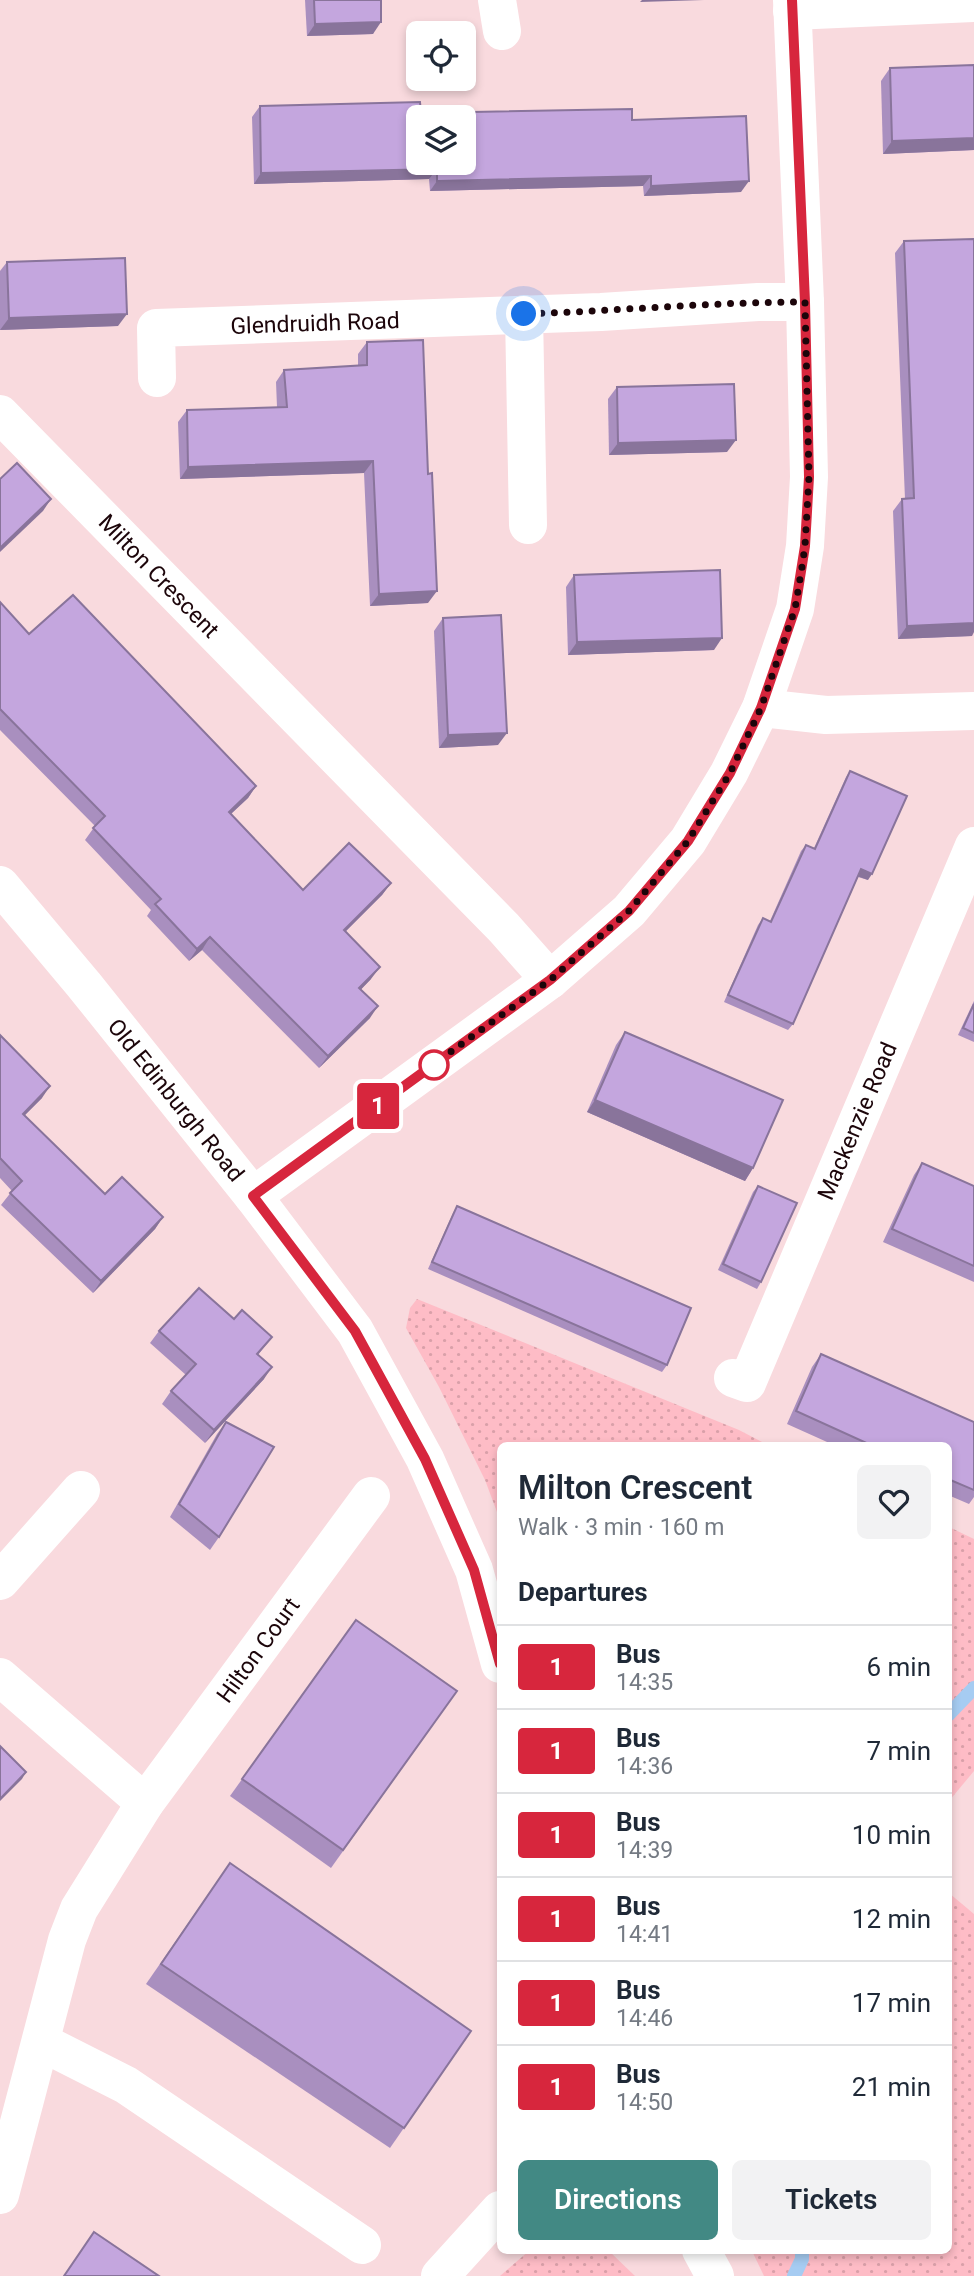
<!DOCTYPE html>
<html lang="en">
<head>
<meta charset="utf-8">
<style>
  :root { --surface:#fff; --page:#f2f2f3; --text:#1f2937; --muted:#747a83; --line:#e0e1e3; --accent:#428984 }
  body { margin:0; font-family:Roboto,sans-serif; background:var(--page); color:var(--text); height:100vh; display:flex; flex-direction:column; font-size:26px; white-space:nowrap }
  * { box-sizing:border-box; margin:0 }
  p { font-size:23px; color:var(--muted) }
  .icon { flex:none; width:38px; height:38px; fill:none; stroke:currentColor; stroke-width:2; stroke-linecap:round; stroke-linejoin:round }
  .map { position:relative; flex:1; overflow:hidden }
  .drawer { position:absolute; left:497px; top:1442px; width:455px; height:812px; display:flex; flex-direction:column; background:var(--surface); border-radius:10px; box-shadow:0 4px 10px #0003 }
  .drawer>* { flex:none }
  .badge { padding:0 14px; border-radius:5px; font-size:24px; line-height:46px }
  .controls { position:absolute; left:406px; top:21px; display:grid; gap:14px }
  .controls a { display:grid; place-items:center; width:70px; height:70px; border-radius:10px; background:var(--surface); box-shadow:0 4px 10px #0003; font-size:35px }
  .you { position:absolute; width:35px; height:35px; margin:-18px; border:5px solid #fff; border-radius:50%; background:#1a73e8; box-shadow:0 0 0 10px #1a73e833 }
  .map>.badge { position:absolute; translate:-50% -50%; box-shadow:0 0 0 4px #fff }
  h2 { padding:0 21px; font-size:26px; line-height:63px }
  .round { display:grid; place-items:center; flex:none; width:74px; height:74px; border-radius:10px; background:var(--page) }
  .summary { display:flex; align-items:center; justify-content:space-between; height:119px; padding:0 21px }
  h1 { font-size:33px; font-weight:600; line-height:52px }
  .primary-button { display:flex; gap:14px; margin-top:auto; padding:14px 21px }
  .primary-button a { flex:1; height:80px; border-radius:10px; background:var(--accent); color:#fff; font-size:28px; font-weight:600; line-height:80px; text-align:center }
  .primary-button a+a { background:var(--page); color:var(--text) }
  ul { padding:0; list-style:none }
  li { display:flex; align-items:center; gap:21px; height:84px; padding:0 21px; border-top:2px solid var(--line) }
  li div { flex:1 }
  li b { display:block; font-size:26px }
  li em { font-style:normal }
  li .badge { min-width:77px; font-weight:700; text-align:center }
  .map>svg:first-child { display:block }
</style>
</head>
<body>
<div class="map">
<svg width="974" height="2276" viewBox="0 0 974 2276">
  <defs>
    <pattern id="grass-dots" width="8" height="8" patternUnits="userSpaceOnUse" patternTransform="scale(1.75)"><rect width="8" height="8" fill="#febcc6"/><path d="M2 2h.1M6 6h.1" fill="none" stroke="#d9a0a9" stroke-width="1.8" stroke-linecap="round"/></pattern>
  </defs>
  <rect width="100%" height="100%" fill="#f9dade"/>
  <g fill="url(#grass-dots)">
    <path d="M417,1299L739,1430L768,1445L500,1446V1520L485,1480L439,1387L406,1328L410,1308Z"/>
    <path d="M949,1527L974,1539V1771L949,1801Z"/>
    <path d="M949,1893L974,1914V2276H764L752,2251L948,2250Z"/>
    <path d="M530,2250L609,2251L635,2276H500Z"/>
  </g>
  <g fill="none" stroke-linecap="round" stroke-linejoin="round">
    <g stroke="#a6ccf2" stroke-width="14">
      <path d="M948,1715L974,1688"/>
      <path d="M794,2276L802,2259V2250"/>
    </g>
    <g stroke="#fff" stroke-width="38">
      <path d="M497,0L502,31"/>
      <path d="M792,11L974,3"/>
      <path d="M524,314L528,525"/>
      <path d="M157,378L156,328L601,312L758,302H805"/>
      <path d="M0,414L504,928L550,980"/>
      <path d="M761,708L826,715L974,711"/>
      <path d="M253,1196L550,980L629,911L688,841L729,773L761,708L795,609L805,546L809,477L805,302L792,0"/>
      <path d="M733,1378L747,1383L974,846"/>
      <path d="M0,1581L81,1490"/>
      <path d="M0,1677L145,1803"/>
      <path d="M41,2042L126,2085L362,2245"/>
      <path d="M0,2195L67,1940L79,1909L145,1803L371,1496"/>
      <path d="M440,2276L500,2210"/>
    </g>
    <g stroke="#fff" stroke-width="38">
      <path d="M0,885L84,985L253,1196L355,1331L425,1459L474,1570L500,1664"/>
      <path d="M701,2250L715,2276"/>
    </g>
  </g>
  <g fill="#a98fbf">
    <path d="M305,0H381L373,34L307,36Z"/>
    <path d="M974,65V150L883,154L881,81L890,68Z"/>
    <path d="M260,106L421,113L632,120L741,192L644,196L643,186L430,191L429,179L254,184L252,117Z"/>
    <path d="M904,241L972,636L898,639L893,511L902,499H905L895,253Z"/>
    <path d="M7,262L118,326L0,330V271Z"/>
    <path d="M367,342L428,603L370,606L364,473L180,479L178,422L187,410L277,407L276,382L284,370L358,366V354Z"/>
    <path d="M617,387L727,452L609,455L608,399Z"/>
    <path d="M574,575L714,650L568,655L566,587Z"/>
    <path d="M0,602L29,634L256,786L248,798L231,814L303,890L391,883L382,895L345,932L371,979L361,989L370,1018L319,1068L202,950L189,961L147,916L151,910L85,840L95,826L0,730Z"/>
    <path d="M443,618L498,745L439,748L434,631Z"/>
    <path d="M850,771L868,880L858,877L793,1024L788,1030L724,1002L758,925L763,918L770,921L801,851L806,845L814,848L846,777Z"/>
    <path d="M974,1001V1042L958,1035Z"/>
    <path d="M625,1032L753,1168L745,1181L587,1112L616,1045Z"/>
    <path d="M0,1035L42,1098L24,1116L105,1194L163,1217L155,1229L93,1293L1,1205L12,1191L0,1178Z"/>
    <path d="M922,1163L974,1186V1282L883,1242L914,1175Z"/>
    <path d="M758,1186L761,1282L757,1289L718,1270L753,1192Z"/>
    <path d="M457,1206L667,1365L662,1372L428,1269L453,1213Z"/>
    <path d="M234,1319L272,1337L258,1355L264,1379L205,1443L162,1404L171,1391L186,1375L150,1343L159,1331Z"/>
    <path d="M821,1354L974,1422V1497L969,1504L948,1495V1446H836L787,1424L812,1367Z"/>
    <path d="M226,1422L219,1537L210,1550L170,1517L217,1434Z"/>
    <path d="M356,1620L457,1691L331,1868L230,1796Z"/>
    <path d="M230,1863L471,2031L390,2148L146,1984Z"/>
  </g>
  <g fill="#89749b">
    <path d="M642,0H704L640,2Z"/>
    <path d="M381,22L373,34L307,36L315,24Z"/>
    <path d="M974,138V150L883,154L892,141Z"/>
    <path d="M437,169L429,179L254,184L261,173Z"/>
    <path d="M651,176L643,186L430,191L437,181Z"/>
    <path d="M749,181L741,192L644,196L651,186Z"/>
    <path d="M127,314L118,326L0,330L9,318Z"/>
    <path d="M736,440L727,452L609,455L618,443Z"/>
    <path d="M373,461L364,473L180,479L188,467Z"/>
    <path d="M51,499L43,511L0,552V548Z"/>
    <path d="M437,591L428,603L370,606L379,594Z"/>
    <path d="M974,623V632L972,636L898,639L907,626Z"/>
    <path d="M722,638L714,650L568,655L577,642Z"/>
    <path d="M507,733L498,745L439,748L448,735Z"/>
    <path d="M256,786L248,798L220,824L229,812Z"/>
    <path d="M861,869L872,874L868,880L857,876Z"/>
    <path d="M391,883L382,895L335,942L344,930Z"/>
    <path d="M210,937L202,950L189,961L197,949Z"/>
    <path d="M380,967L371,979L351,1000L359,988Z"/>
    <path d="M378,1006L370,1018L319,1068L328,1056Z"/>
    <path d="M50,1086L42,1098L14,1126L23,1114Z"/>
    <path d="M595,1100L753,1168L745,1181L587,1112Z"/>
    <path d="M163,1217L155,1229L93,1293L101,1281Z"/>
    <path d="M272,1367L264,1379L205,1443L214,1430Z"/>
    <path d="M26,1772L22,1779L0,1801V1799Z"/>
  </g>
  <g fill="#c4a6de" stroke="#89749b" stroke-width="2" fill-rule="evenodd">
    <path d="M314,0H381V22L315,24Z"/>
    <path d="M974,65V138L892,141L890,68Z"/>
    <path d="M420,102L421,113L632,109V120L746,116L749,181L651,186V176L437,181V169L261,173L260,106ZM418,117H464V163H418Z"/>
    <path d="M974,239V623L907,626L902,499L914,498L904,241Z"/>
    <path d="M125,258L127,314L9,318L7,262Z"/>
    <path d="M423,340L428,474L432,473L437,591L379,594L373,461L188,467L187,410L287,407L284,370L367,365V342Z"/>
    <path d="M734,384L736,440L618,443L617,387Z"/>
    <path d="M17,463L51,499L0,548V479Z"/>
    <path d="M720,570L722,638L577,642L574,575Z"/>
    <path d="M73,595L256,786L229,812L303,890L349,843L391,883L344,930L380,967L359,988L378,1006L328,1056L210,937L197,949L155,904L161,899L93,828L105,816L0,709V602L29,634Z"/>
    <path d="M501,615L507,733L448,735L443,618Z"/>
    <path d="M850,771L907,796L872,874L861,869L793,1024L728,995L763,918L771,922L806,845L815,849Z"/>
    <path d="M974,1004V1033L963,1028Z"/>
    <path d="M625,1032L783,1100L753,1168L595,1100Z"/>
    <path d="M0,1035L50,1086L23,1114L105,1194L122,1177L163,1217L101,1281L10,1193L22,1181L0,1158Z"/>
    <path d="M922,1163L974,1186V1266L892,1229Z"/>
    <path d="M758,1186L797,1203L761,1282L723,1264Z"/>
    <path d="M457,1206L691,1308L667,1365L432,1262Z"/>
    <path d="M199,1288L234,1319L242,1310L272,1337L257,1354L272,1367L214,1430L171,1391L196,1364L159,1331Z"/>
    <path d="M821,1354L974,1422V1490L948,1479V1446H873L796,1411Z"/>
    <path d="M226,1422L274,1447L219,1537L179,1504Z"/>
    <path d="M356,1620L457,1691L343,1850L242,1779Z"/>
    <path d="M0,1746L26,1772L0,1799Z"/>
    <path d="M230,1863L471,2031L404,2128L161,1964Z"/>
    <path d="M94,2232L159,2276H64Z"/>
  </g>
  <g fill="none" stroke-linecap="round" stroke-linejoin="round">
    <g stroke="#fff" stroke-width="16">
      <path id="line" d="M500,1664L474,1570L425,1459L355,1331L253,1196L550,980L629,911L688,841L730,773L761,708L795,609L805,546L809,477L805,302L792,0"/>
    </g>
    <use href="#line" stroke="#d7263d" stroke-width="10"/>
    <path stroke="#1c050a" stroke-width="7" stroke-dasharray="0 12.6" d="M434,1065L427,1069L550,980L629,911L688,841L730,773L761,708L795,609L802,567L805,546L809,477L805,302C711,302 618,311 524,314"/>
  </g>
  <circle fill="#fff" stroke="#d7263d" stroke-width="3.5" cx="434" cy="1065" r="14"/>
  <g text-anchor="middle" stroke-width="5" stroke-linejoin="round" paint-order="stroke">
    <g font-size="23" fill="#1c050a" stroke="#fff">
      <text transform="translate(315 323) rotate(-2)" y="8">Glendruidh Road</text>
      <text transform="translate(159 576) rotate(46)" y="8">Milton Crescent</text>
      <text transform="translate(176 1100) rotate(51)" y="8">Old Edinburgh Road</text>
      <text transform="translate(857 1121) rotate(-67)" y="8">Mackenzie Road</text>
      <text transform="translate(258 1650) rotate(-54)" y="8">Hilton Court</text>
    </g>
  </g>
</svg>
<div class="controls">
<a><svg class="icon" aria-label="locate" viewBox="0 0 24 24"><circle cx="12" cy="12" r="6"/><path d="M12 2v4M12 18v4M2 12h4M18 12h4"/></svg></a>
<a><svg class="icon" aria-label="layers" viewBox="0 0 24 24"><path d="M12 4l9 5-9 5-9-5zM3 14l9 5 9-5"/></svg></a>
</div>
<div class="you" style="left:524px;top:314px"></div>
<b class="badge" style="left:378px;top:1106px;background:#d7263d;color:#fff">1</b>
<section class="drawer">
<div class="summary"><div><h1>Milton Crescent</h1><p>Walk · 3 min · 160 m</p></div><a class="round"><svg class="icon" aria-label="heart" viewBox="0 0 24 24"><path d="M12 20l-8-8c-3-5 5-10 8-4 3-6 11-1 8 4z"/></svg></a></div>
<h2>Departures</h2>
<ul>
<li><span class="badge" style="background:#d7263d;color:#fff">1</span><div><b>Bus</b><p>14:35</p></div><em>6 min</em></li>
<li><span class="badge" style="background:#d7263d;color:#fff">1</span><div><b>Bus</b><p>14:36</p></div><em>7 min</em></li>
<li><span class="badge" style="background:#d7263d;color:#fff">1</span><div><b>Bus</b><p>14:39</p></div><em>10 min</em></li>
<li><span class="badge" style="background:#d7263d;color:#fff">1</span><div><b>Bus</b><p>14:41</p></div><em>12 min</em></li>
<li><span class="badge" style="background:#d7263d;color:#fff">1</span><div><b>Bus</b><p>14:46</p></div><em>17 min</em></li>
<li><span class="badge" style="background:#d7263d;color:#fff">1</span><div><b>Bus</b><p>14:50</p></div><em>21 min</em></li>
</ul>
<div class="primary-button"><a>Directions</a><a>Tickets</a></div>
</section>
</div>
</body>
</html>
